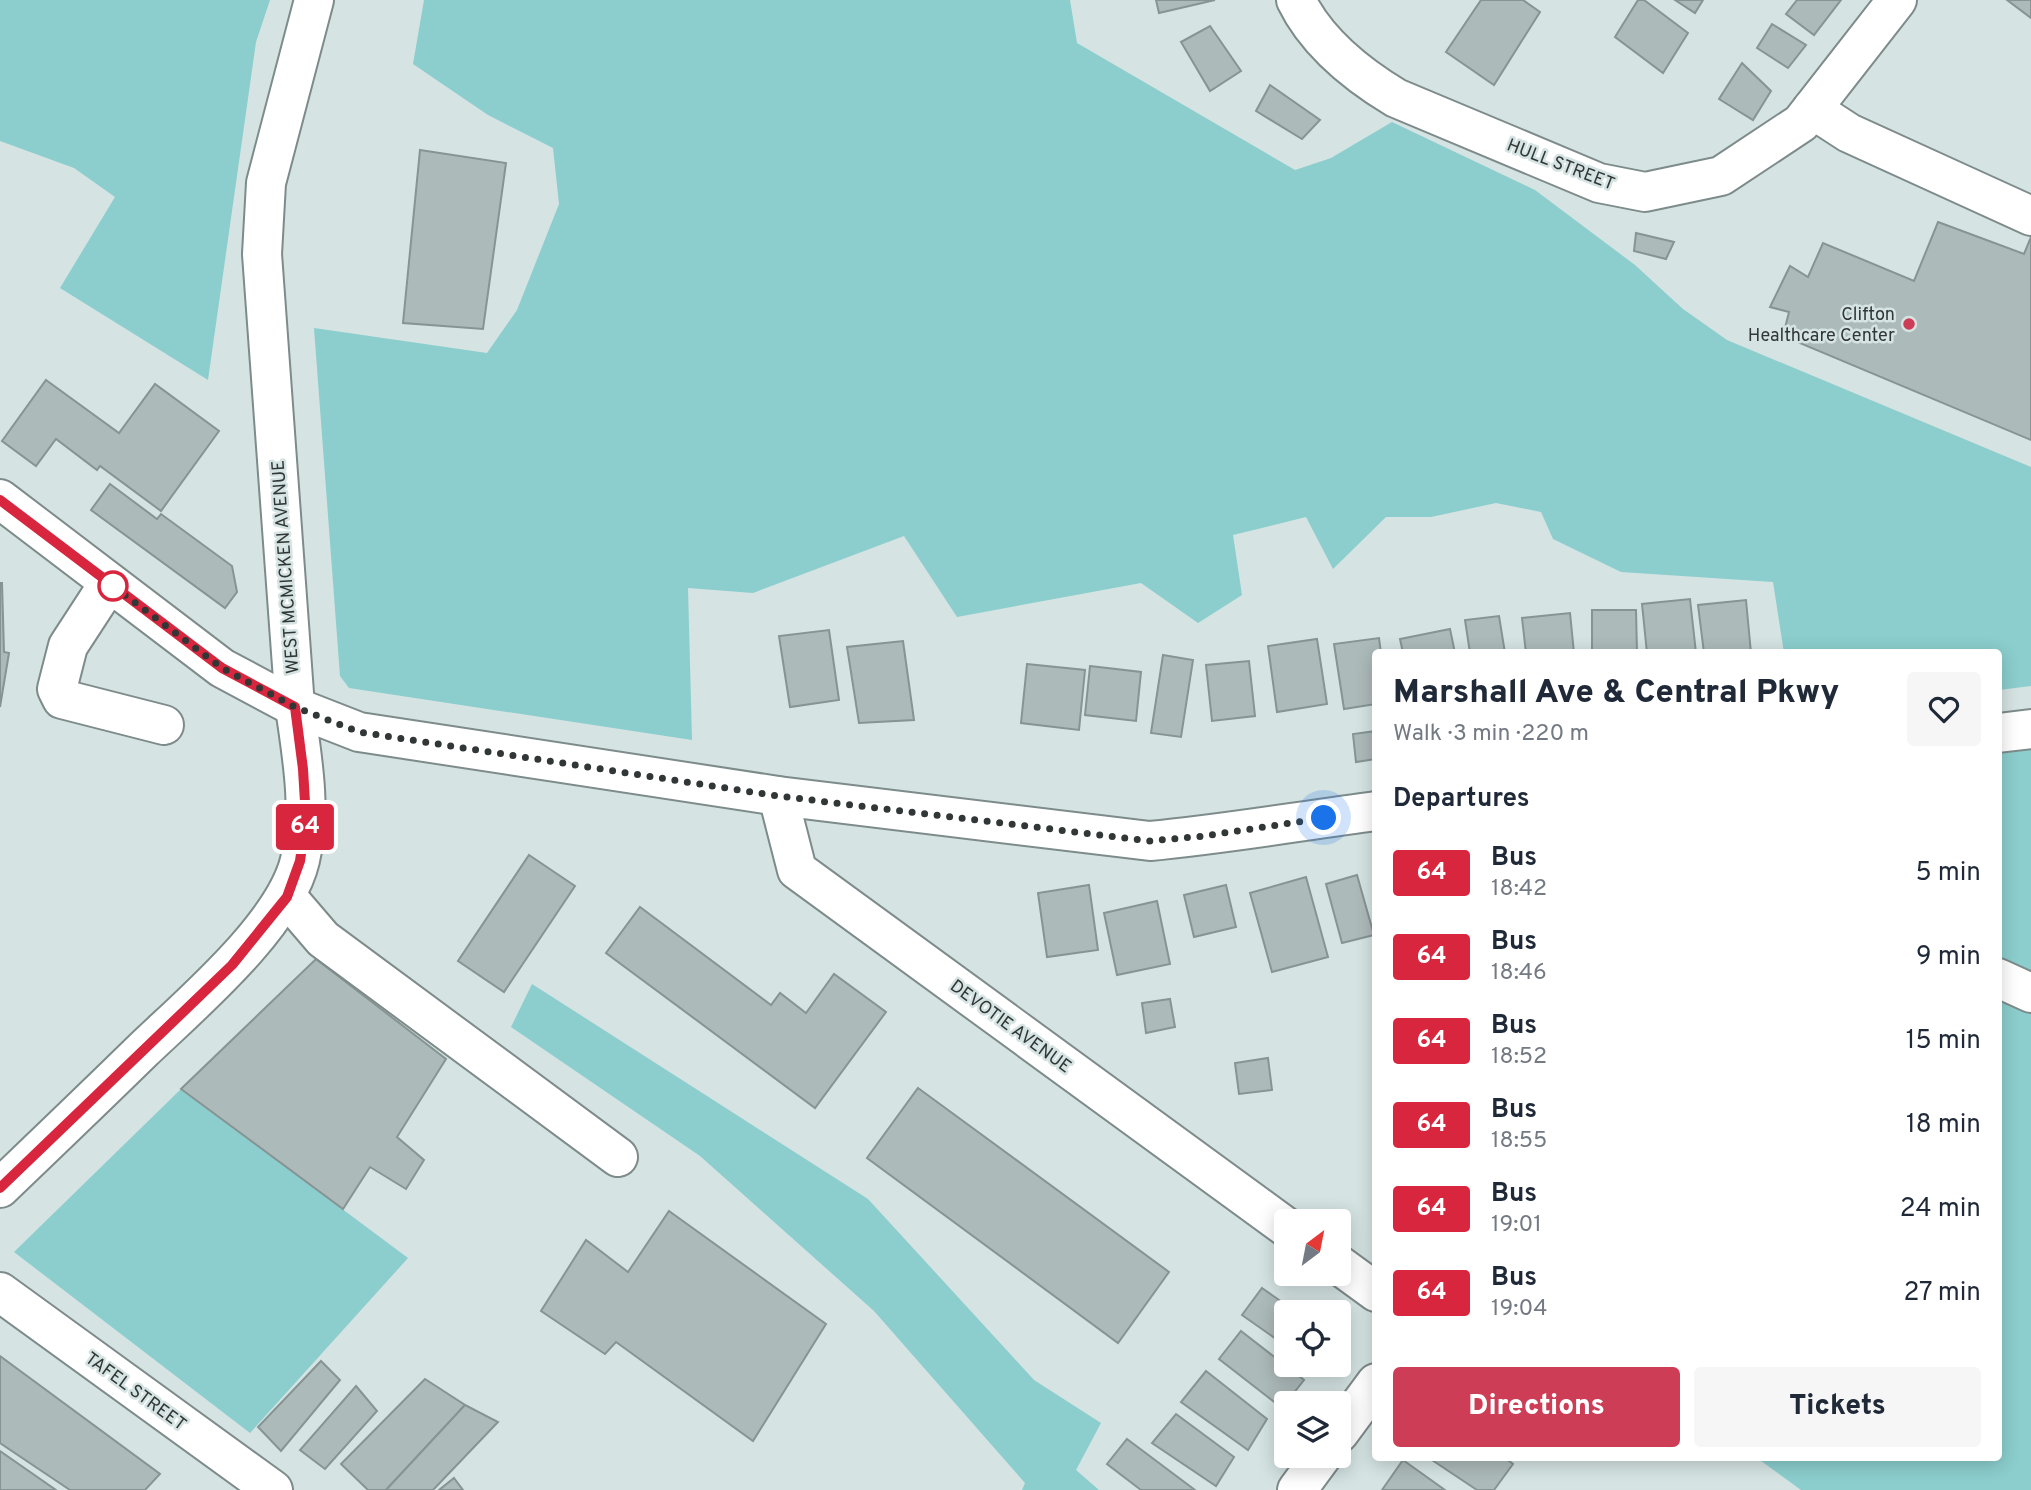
<!DOCTYPE html>
<html lang="en">
<head>
<meta charset="utf-8">
<style>
  :root { --surface:#fff; --page:#f6f6f7; --text:#1f2937; --muted:#747a83; --accent:#cd3d55 }
  body { margin:0; font-family:Overpass,sans-serif; background:var(--page); color:var(--text); height:100vh; display:flex; flex-direction:column; font-size:26px; white-space:nowrap }
  * { box-sizing:border-box; margin:0 }
  p { font-size:23px; color:var(--muted) }
  .icon { flex:none; width:38px; height:38px; fill:none; stroke:currentColor; stroke-width:2; stroke-linecap:round; stroke-linejoin:round }
  .map { position:relative; flex:1; overflow:hidden }
  .drawer { position:absolute; left:1372px; top:649px; width:630px; height:812px; display:flex; flex-direction:column; background:var(--surface); border-radius:7px; box-shadow:0 4px 18px #0003 }
  .drawer>* { flex:none }
  .badge { padding:0 14px; border-radius:5px; font-size:24px; line-height:46px }
  .needle { width:46px; rotate:32deg }
  .controls { position:absolute; left:1274px; top:1209px; display:grid; gap:14px }
  .controls a { display:grid; place-items:center; width:77px; height:77px; border-radius:7px; background:var(--surface); box-shadow:0 4px 18px #0003; font-size:35px }
  .you { position:absolute; width:35px; height:35px; margin:-18px; border:5px solid #fff; border-radius:50%; background:#1a73e8; box-shadow:0 0 0 10px #1a73e833 }
  .map>.badge { position:absolute; translate:-50% -50%; box-shadow:0 0 0 4px #fff }
  h2 { padding:0 21px; font-size:26px; line-height:63px }
  .round { display:grid; place-items:center; flex:none; width:74px; height:74px; border-radius:7px; background:var(--page) }
  .headline { display:flex; align-items:center; justify-content:space-between; height:119px; padding:0 21px }
  h1 { font-size:33px; font-weight:800; line-height:52px }
  .action { display:flex; gap:14px; margin-top:auto; padding:14px 21px }
  .action a { flex:1; height:80px; border-radius:7px; background:var(--accent); color:#fff; font-size:28px; font-weight:800; line-height:80px; text-align:center }
  .action a+a { background:var(--page); color:var(--text) }
  ul { padding:0; list-style:none }
  li { display:flex; align-items:center; gap:21px; height:84px; padding:0 21px }
  li div { flex:1 }
  li b { display:block; font-size:26px }
  li em { font-style:normal }
  li .badge { min-width:77px; font-weight:700; text-align:center }
  .map>svg:first-child { display:block }
</style>
</head>
<body>
<div class="map">
<svg width="2031" height="1490" viewBox="0 0 2031 1490">
  <rect width="100%" height="100%" fill="#d5e3e3"/>
  <g fill="#8bcecd">
    <path d="M0,0H270L256,42L208,380L60,288L115,197L74,168L0,141Z"/>
    <path d="M424,0H1070L1077,43L1295,170L1331,158L1392,122L1535,190L1635,265L1683,309L1727,340L2031,467V686L1999,690L1998,653H1784L1773,582L1621,572L1553,539L1541,512L1496,503L1431,517H1386L1333,569L1306,517L1233,535L1242,595L1198,623L1141,583L957,617L904,536L753,593L688,588L692,740L349,688L340,676L314,328L487,353L517,310L559,204L553,148L488,115L413,64Z"/>
    <path d="M2031,744V1490H1801L1757,1458H1998V745Z"/>
    <path d="M532,984L868,1199L1034,1380L1101,1423L1076,1470L1099,1490H1022L1025,1483L874,1311L700,1156L511,1027Z"/>
    <path d="M181,1089L408,1258L250,1433L14,1252Z"/>
  </g>
  <g fill="#adbaba" stroke="#879494" stroke-width="2">
    <path d="M1156,0H1215L1159,13Z"/>
    <path d="M1481,0H1523L1540,12L1494,85L1446,52Z"/>
    <path d="M1638,0H1644L1688,33L1663,73L1615,37Z"/>
    <path d="M1675,0H1703L1695,13Z"/>
    <path d="M1797,0H1841L1814,35L1786,14Z"/>
    <path d="M2007,0H2031V18Z"/>
    <path d="M1772,24L1806,45L1788,68L1757,48Z"/>
    <path d="M1210,26L1241,71L1210,91L1181,42Z"/>
    <path d="M1742,63L1771,91L1753,120L1719,99Z"/>
    <path d="M1270,85L1320,120L1302,139L1256,111Z"/>
    <path d="M420,150L506,163L483,329L403,323Z"/>
    <path d="M1938,222L2024,254L2031,237V440L1783,336L1789,312L1770,307L1790,266L1808,277L1823,243L1914,281Z"/>
    <path d="M1636,233L1674,242L1666,259L1634,251Z"/>
    <path d="M46,380L119,433L155,384L219,431L161,511L100,466L97,470L56,439L36,466L2,441Z"/>
    <path d="M110,484L157,519L161,514L232,566L237,592L225,608L91,510Z"/>
    <path d="M0,583H2L4,652L9,653L0,707Z"/>
    <path d="M1690,599L1696,653H1647L1642,604Z"/>
    <path d="M1746,600L1751,653H1704L1698,605Z"/>
    <path d="M1592,610H1636L1637,653H1592Z"/>
    <path d="M1570,613L1574,653H1526L1522,618Z"/>
    <path d="M1499,616L1505,653H1470L1465,620Z"/>
    <path d="M1450,629L1455,653H1403L1400,639Z"/>
    <path d="M829,630L839,700L790,707L779,636Z"/>
    <path d="M1379,638L1381,653H1376V704L1344,709L1334,644Z"/>
    <path d="M1317,639L1327,704L1277,712L1268,646Z"/>
    <path d="M903,641L914,720L859,723L847,647Z"/>
    <path d="M1163,655L1193,660L1181,737L1151,733Z"/>
    <path d="M1249,661L1255,716L1212,721L1206,665Z"/>
    <path d="M1027,664L1085,670L1079,730L1021,723Z"/>
    <path d="M1090,666L1141,672L1136,721L1085,715Z"/>
    <path d="M1376,731V759L1356,762L1353,734Z"/>
    <path d="M529,855L575,886L504,992L458,961Z"/>
    <path d="M1357,875L1374,935L1342,943L1326,884Z"/>
    <path d="M1306,877L1328,957L1272,972L1250,893Z"/>
    <path d="M1089,885L1098,950L1047,957L1038,893Z"/>
    <path d="M1226,885L1236,927L1194,937L1184,895Z"/>
    <path d="M1157,901L1170,964L1117,975L1104,913Z"/>
    <path d="M640,907L771,1005L780,993L806,1013L834,974L886,1012L815,1108L606,953Z"/>
    <path d="M316,959L446,1059L397,1137L424,1160L406,1189L370,1167L343,1209L181,1089Z"/>
    <path d="M1170,999L1175,1027L1146,1033L1142,1003Z"/>
    <path d="M1268,1058L1272,1090L1239,1094L1235,1063Z"/>
    <path d="M918,1088L1169,1272L1118,1343L867,1158Z"/>
    <path d="M669,1211L826,1324L753,1441L616,1342L605,1354L541,1311L586,1240L628,1272Z"/>
    <path d="M1262,1288L1296,1312H1286V1346L1242,1315Z"/>
    <path d="M1241,1331L1304,1380L1282,1408L1219,1359Z"/>
    <path d="M0,1356L160,1474L145,1490H70L0,1443Z"/>
    <path d="M321,1361L340,1380L281,1451L258,1427Z"/>
    <path d="M1206,1371L1267,1419L1248,1450L1181,1402Z"/>
    <path d="M425,1379L465,1405L386,1490H368L341,1464Z"/>
    <path d="M356,1386L377,1411L325,1469L300,1450Z"/>
    <path d="M465,1405L498,1422L433,1490H386Z"/>
    <path d="M1176,1414L1234,1457L1216,1486L1152,1443Z"/>
    <path d="M1127,1439L1195,1490H1141L1107,1464Z"/>
    <path d="M0,1451L56,1490H0Z"/>
    <path d="M1429,1458H1505L1513,1464L1494,1490H1477Z"/>
    <path d="M1403,1460L1445,1490H1382Z"/>
    <path d="M454,1478L463,1490H439Z"/>
  </g>
  <g fill="none" stroke-linecap="round" stroke-linejoin="round">
    <g stroke="#7e8b8b" stroke-width="42">
      <g id="minor">
        <path d="M1296,0C1317,43 1356,74 1396,98L1599,183L1645,192L1721,176L1801,123L1897,0"/>
        <path d="M1812,109L1849,133L2031,216"/>
        <path d="M0,499L222,668L295,707L359,732L778,796L1150,841C1225,834 1300,821 1376,811"/>
        <path d="M109,583L68,646L57,689L62,699L164,725"/>
        <path d="M1998,733L2031,729"/>
        <path d="M778,796L797,870L1286,1227"/>
        <path d="M287,897L323,939L618,1157"/>
        <path d="M1998,978L2031,993"/>
        <path d="M0,1188C47,1143 95,1097 142,1051C190,1005 285,925 300,860C312,810 302,757 295,707L262,254L266,183L314,0"/>
        <path d="M1339,1265L1376,1292"/>
        <path d="M0,1292L273,1490"/>
        <path d="M1339,1433L1376,1383"/>
        <path d="M1297,1490L1322,1456"/>
      </g>
    </g>
    <use href="#minor" stroke="#fff" stroke-width="38"/>
  </g>
  <g fill="none" stroke-linecap="round" stroke-linejoin="round">
    <g stroke="#fff" stroke-width="16">
      <path id="line" d="M0,500L222,668L295,707L303,769L306,819L300,861L287,897L232,965L0,1188"/>
    </g>
    <use href="#line" stroke="#d7263d" stroke-width="10"/>
    <path stroke="#313736" stroke-width="7" stroke-dasharray="0 12.6" d="M113,586L109,583L222,668L295,707L359,732L778,796L1150,841L1204,836L1324,818"/>
  </g>
  <circle fill="#cd3d55" stroke="#d5e3e3" stroke-width="2.5" cx="1909" cy="324" r="7"/>
  <circle fill="#fff" stroke="#d7263d" stroke-width="3.5" cx="113" cy="586" r="14"/>
  <g text-anchor="middle" stroke-width="5" stroke-linejoin="round" paint-order="stroke">
    <g font-size="18" fill="#313736" stroke="#d5e3e3">
      <text transform="translate(1561 164) rotate(21)" y="6">HULL STREET</text>
      <text transform="translate(285 567) rotate(-94)" y="6">WEST MCMICKEN AVENUE</text>
      <text transform="translate(1011 1026) rotate(36)" y="6">DEVOTIE AVENUE</text>
      <text transform="translate(136 1391) rotate(36)" y="6">TAFEL STREET</text>
    </g>
    <g font-size="18" fill="#313736" stroke="#d5e3e3" text-anchor="end">
      <text x="1895" y="320">Clifton<tspan x="1895" dy="21">Healthcare Center</tspan></text>
    </g>
  </g>
</svg>
<div class="controls">
<a><svg class="needle" viewBox="-14 -14 28 28"><path d="M0-13l5 13h-10z" fill="#e53935"/><path d="M0 13l5-13h-10z" fill="#747a83"/></svg></a>
<a><svg class="icon" aria-label="locate" viewBox="0 0 24 24"><circle cx="12" cy="12" r="6"/><path d="M12 2v4M12 18v4M2 12h4M18 12h4"/></svg></a>
<a><svg class="icon" aria-label="layers" viewBox="0 0 24 24"><path d="M12 4l9 5-9 5-9-5zM3 14l9 5 9-5"/></svg></a>
</div>
<div class="you" style="left:1324px;top:818px"></div>
<b class="badge" style="left:305px;top:827px;background:#d7263d;color:#fff">64</b>
<section class="drawer">
<div class="headline"><div><h1>Marshall Ave &amp; Central Pkwy</h1><p>Walk · 3 min · 220 m</p></div><a class="round"><svg class="icon" aria-label="heart" viewBox="0 0 24 24"><path d="M12 20l-8-8c-3-5 5-10 8-4 3-6 11-1 8 4z"/></svg></a></div>
<h2>Departures</h2>
<ul>
<li><span class="badge" style="background:#d7263d;color:#fff">64</span><div><b>Bus</b><p>18:42</p></div><em>5 min</em></li>
<li><span class="badge" style="background:#d7263d;color:#fff">64</span><div><b>Bus</b><p>18:46</p></div><em>9 min</em></li>
<li><span class="badge" style="background:#d7263d;color:#fff">64</span><div><b>Bus</b><p>18:52</p></div><em>15 min</em></li>
<li><span class="badge" style="background:#d7263d;color:#fff">64</span><div><b>Bus</b><p>18:55</p></div><em>18 min</em></li>
<li><span class="badge" style="background:#d7263d;color:#fff">64</span><div><b>Bus</b><p>19:01</p></div><em>24 min</em></li>
<li><span class="badge" style="background:#d7263d;color:#fff">64</span><div><b>Bus</b><p>19:04</p></div><em>27 min</em></li>
</ul>
<div class="action"><a>Directions</a><a>Tickets</a></div>
</section>
</div>
</body>
</html>
